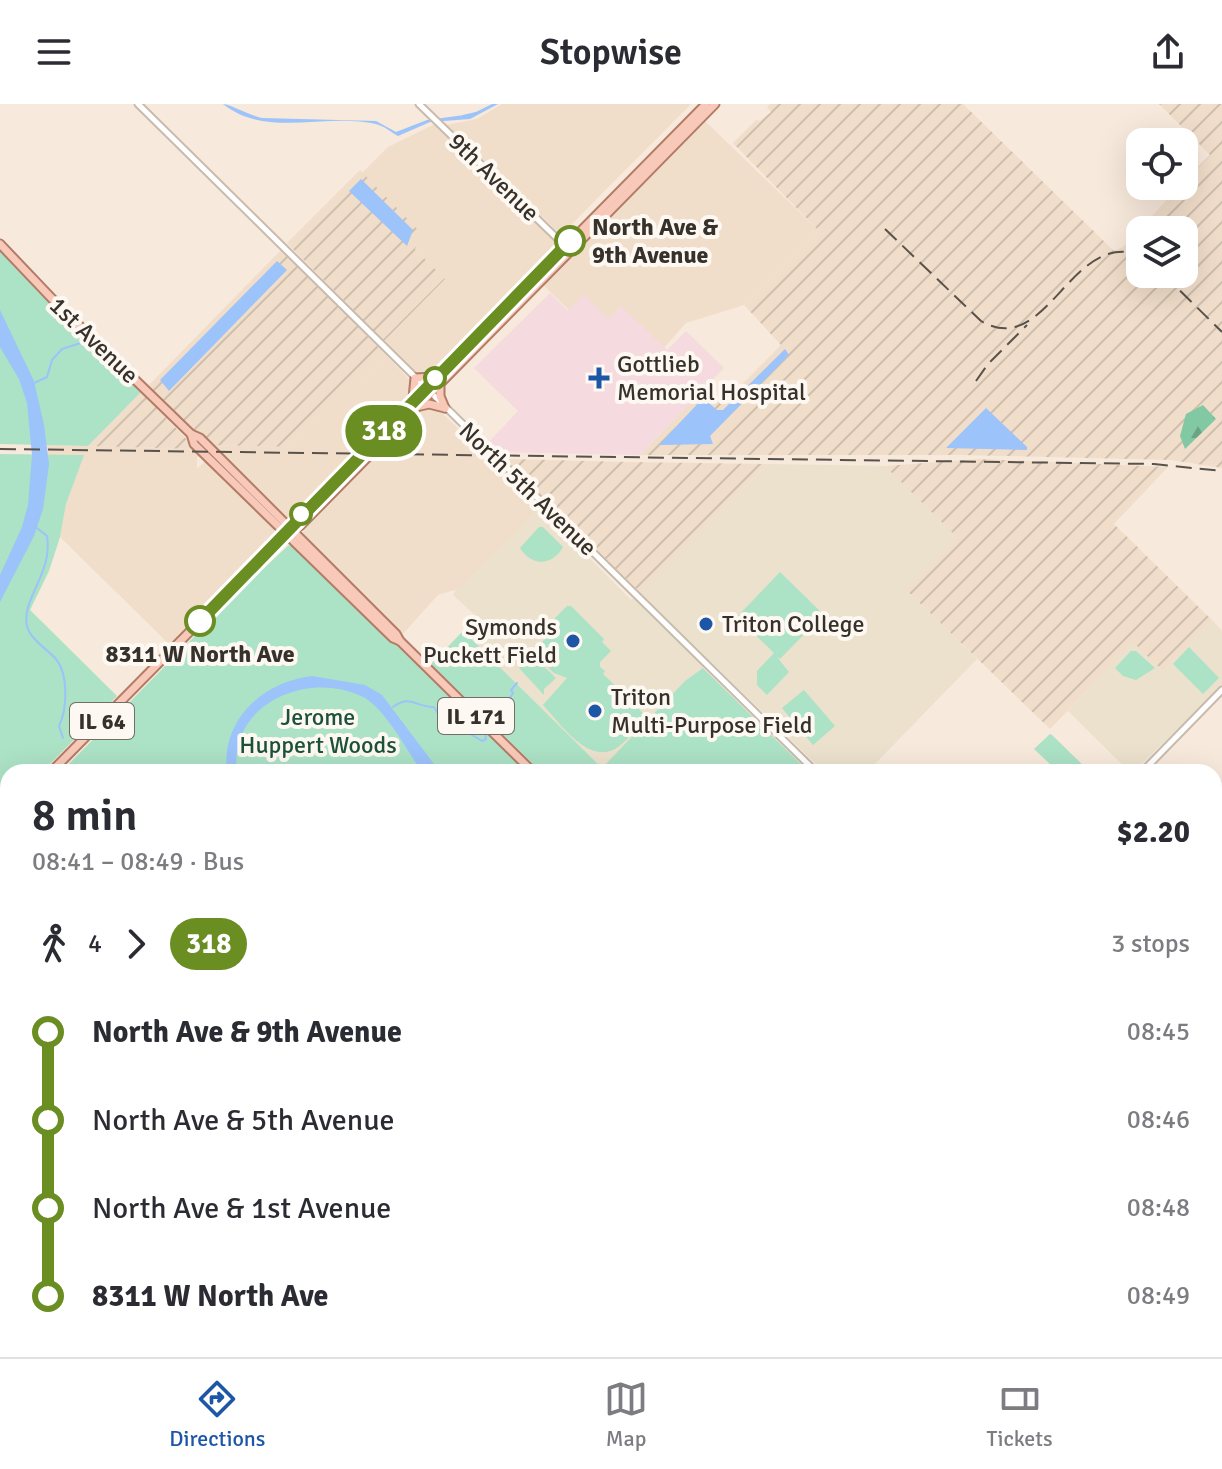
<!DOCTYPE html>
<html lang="en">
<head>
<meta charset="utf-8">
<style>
  :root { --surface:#fff; --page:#f7f7f7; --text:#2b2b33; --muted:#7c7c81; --line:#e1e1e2; --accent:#1d56a7 }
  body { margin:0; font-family:Signika,sans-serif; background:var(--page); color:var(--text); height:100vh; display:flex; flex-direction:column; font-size:30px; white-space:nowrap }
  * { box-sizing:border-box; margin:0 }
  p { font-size:26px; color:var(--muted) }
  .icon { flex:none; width:44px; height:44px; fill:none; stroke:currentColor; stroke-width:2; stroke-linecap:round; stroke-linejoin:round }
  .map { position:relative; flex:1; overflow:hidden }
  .panel { position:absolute; left:0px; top:660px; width:1222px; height:594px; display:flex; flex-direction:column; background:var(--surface); border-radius:24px 24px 0 0; box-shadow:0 8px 32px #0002 }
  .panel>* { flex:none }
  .badge { padding:0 16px; border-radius:26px; font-size:28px; line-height:52px }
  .tools { position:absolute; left:1126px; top:24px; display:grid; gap:16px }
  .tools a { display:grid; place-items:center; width:72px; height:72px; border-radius:16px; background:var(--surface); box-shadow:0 8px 32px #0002; font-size:40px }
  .map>.badge { position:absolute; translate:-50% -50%; box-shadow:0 0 0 4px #fff }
  .legs { display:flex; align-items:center; gap:12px; height:88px; padding:0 32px; font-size:26px }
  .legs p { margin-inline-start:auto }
  .headline { display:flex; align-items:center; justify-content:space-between; height:136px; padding:0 32px }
  h1 { font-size:44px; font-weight:600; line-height:60px }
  ul { padding:0 32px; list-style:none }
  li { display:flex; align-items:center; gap:28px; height:88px; font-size:30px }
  li i { display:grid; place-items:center; width:12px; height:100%; margin:0 10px; background:currentColor }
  li i::after { content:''; width:20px; height:20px; margin:-10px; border:6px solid; border-radius:50%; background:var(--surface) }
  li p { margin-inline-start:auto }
  li:first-child i { background:linear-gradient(#0000 50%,currentColor 0) }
  li:last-child i { background:linear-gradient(currentColor 50%,#0000 0) }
  header { display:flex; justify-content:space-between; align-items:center; height:104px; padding:0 32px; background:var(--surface); font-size:36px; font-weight:600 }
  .tab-bar { display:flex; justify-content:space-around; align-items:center; height:112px; border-top:2px solid var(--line); background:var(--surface); font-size:22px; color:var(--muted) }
  .tab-bar a { display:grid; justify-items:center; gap:4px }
  .tab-bar .selected { color:var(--accent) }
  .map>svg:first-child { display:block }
</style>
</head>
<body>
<header><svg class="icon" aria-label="menu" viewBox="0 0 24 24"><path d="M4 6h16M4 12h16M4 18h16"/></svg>Stopwise<svg class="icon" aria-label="share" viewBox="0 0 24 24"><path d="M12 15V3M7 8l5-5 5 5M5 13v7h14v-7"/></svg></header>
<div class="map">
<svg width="1222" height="1253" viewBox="0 0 1222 1253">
  <defs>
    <pattern id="industrial-furrows" width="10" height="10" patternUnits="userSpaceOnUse" patternTransform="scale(2)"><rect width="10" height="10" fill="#f1deca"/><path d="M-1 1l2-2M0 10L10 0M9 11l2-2" fill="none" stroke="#cfbfae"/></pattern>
    <pattern id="grass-dots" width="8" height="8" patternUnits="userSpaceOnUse" patternTransform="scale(2)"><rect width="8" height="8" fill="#ace2c5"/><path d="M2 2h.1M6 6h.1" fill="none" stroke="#95c2a9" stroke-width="1.8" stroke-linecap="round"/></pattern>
    <pattern id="forest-firs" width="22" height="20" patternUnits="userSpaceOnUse" patternTransform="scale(2)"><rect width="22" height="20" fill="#81c8a3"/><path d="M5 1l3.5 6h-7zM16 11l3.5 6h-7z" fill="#6aa385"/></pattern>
  </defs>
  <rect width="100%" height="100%" fill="#f7e9db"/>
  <g fill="#f1deca">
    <path d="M502,0H691L561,131L446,21L477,15Z"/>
    <path d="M704,16L819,127L744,201L686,219L638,273L542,180Z"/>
    <path d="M435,20L555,137L557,145L435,270L422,273L384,237L444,175L415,145L421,130L362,69L388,43Z"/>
    <path d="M386,251L411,277L413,290L292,414L282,412L210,341L292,343Z"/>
    <path d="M425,302L439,306L540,404L461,484L438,491L402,531L304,432L303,425L379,345Z"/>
    <path d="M47,341L196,345L204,352L197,353V365L207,355L273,421L275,431L169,540L60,433L66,400L83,352L48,351Z"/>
  </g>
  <g fill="url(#industrial-furrows)" fill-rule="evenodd">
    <path d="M770,0H963L1114,147L1126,141L1179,82H1184V77L1210,51L1159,0H1222V364L1171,356L963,351H640L704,284L722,301L781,241L744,201L819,127L733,39L756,16L760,17L771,8L767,3ZM1140,126H1184V170H1140Z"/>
    <path d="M360,66L422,130L415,145L445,175L384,237L287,139Z"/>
    <path d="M282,145L386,251L292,343L210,341L147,283Z"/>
    <path d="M141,288L196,345L88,342Z"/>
    <path d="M503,355L629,358L767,360L640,488Z"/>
    <path d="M979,355L1168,363L1114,420L1212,516L1163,567L1133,539L1050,625L905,485L885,362Z"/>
  </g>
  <g fill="#ebe1cc">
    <path d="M767,360L885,362L957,433L906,486L977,555L867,668H824L710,557L602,664L463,527L477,513L453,491L456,485L461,484L540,404L631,496Z"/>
    <path d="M1212,516L1222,527V582L1133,668H1130L1068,607L1133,538L1163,567Z"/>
  </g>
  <path fill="#f5dadf" d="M550,189L568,207L584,191L608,215L621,202L667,246L686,227L724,264L640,351L498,348L488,339L518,307L474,264Z"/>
  <path fill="url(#grass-dots)" d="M294,1246H571L564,1253H302Z"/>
  <path fill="url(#forest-firs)" d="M1203,301L1216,315L1185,345L1180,332L1186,310Z"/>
  <g fill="#ace2c5">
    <path d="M0,146L141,288L88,342L0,340Z"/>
    <path d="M0,350L84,351L66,400L60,433L49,467L30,506L117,592L42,668H8V703L0,708Z"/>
    <path d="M539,423H543L563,443C552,462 532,463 520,444Z"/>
    <path d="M289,441L295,443L527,668H61L241,485Z"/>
    <path d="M780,468L822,509L821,513L780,555L777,553L789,568L767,591L757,581V567L774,549L737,513Z"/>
    <path d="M567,502H571L604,535L602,538L611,547L600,558V563L605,567L603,570L647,613C638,622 627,638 615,645C587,660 560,619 543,601L567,574L554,569L533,549L550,529L549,526L552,523L549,520Z"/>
    <path d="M463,527L602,664L685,577L703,564L809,668H541L431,560Z"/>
    <path d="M1189,543L1219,574L1203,590L1173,560Z"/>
    <path d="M1131,547H1136L1155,564L1136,576L1123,572L1115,564Z"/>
    <path d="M532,551L556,574L544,585V591L519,564Z"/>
    <path d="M804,586L835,622L813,641L782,604Z"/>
    <path d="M1050,630L1052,631L1090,668H1043L1050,660L1034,645Z"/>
    <path d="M1214,864L1222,867V994L1214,1002Z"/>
  </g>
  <g fill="#9cc3fa">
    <path d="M223,0C235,2 248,11 262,14L376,17L396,28L427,16L472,10L492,0H498L470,15L430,18L398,32C391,28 384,22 376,20C326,8 267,35 223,0Z"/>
    <path d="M361,75L413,126L407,142L349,87Z"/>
    <path d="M277,157L287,166L169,287L160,276Z"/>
    <path d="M0,206L34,277L44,321L49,360L43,405L34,432L0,498V471L22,423L28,401L32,351L27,299L19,275L0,243Z"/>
    <path d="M785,245L789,251L710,332L713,340L659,341L703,294L717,306H723Z"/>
    <path d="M986,304L1027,343V346L946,344Z"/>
    <path d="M312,572L365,581L382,591L440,668H422C407,647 385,603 361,592C306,566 228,601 237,668H227C221,615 263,578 312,572Z"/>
  </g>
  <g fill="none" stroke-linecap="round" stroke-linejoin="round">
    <g stroke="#9cc3fa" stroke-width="2">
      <path d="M463,12L476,9"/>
      <path d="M34,279L47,273L52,256L62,245L87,237"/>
      <path d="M37,424L47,432C53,470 21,495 27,522C30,535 48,546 56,555C69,571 67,606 59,622L63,634"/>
      <path d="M393,603C410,590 415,603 434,603L439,611L482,637L486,635L485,628"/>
      <path d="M492,621L499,616V603L508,597L513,589L511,586L517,579"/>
    </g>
    <g stroke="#c8bbad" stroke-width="9">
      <g id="minor">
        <path d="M138,0L816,668"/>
        <path d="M419,0L566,143"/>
        <path d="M1142,668L1222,586"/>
        <path d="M0,754L8,761"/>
        <path d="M568,1253L575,1246"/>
      </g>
    </g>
    <g stroke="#b27c67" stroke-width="11">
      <g id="major">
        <path d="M0,140L59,202L191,330L200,334L396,530L400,537L533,668"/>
        <path d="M440,280V292L445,304"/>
        <path d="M413,294L415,274L434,273"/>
        <path d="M416,303L429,300L445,304"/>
        <path d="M191,330L194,340L393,534L400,537"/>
        <path d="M291,425L295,417L706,0"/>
        <path d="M51,668L291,425L300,422L715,0"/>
        <path d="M0,720L8,712"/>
        <path d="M1214,860L1222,863"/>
        <path d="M1214,1086L1222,1081"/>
        <path d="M1125,1246L1132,1253"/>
        <path d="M949,1253L960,1246"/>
      </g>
    </g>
    <use href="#minor" stroke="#fff" stroke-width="5"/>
    <use href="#major" stroke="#f8c9b8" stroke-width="7"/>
    <g stroke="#59524b" stroke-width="2" stroke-dasharray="16 8" stroke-linecap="butt">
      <path d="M885,125L981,217C1047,256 1070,126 1140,151"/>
      <path d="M1163,170L1222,228"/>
      <path d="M976,277L988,260L1027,221"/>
      <path d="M0,345L1154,360L1222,367"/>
      <path d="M1214,1233L1222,1229"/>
      <path d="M1169,1253L1185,1246"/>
    </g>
  </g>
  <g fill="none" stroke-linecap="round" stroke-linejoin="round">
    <g stroke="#fff" stroke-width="18">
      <path id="line-1" d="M200,517L570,137"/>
    </g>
    <use href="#line-1" stroke="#6b8e23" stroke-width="12"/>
  </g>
  <g fill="#fff" stroke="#6b8e23" stroke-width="4">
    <circle cx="570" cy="137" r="14"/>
    <circle cx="435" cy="274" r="10"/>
    <circle cx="301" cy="410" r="10"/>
    <circle cx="200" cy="517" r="14"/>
  </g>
  <g fill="#1d56a7" stroke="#fef8f2" stroke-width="3">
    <path d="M595 262h8v8h8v8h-8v8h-8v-8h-8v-8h8z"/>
    <circle cx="706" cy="520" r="8"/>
    <circle cx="573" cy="537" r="8"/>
    <circle cx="595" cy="607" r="8"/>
  </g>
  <g text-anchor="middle" stroke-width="8" stroke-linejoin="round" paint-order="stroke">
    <g fill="#fef8f2" stroke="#726d67" stroke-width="2">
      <rect x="438" y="594" width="76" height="36" rx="6"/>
      <rect x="70" y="599" width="64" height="36" rx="6"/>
    </g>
    <g font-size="22" font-weight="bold" fill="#36312b">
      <text x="476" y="620">IL 171</text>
      <text x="102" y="625">IL 64</text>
    </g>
    <g font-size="24" fill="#36312b" stroke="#fef8f2">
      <text transform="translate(494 73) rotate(44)" y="8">9th Avenue</text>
      <text transform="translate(94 236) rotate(44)" y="8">1st Avenue</text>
      <text transform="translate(528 385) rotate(44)" y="8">North 5th Avenue</text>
    </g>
    <g font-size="24" font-weight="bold" fill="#36312b" stroke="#fef8f2" text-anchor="start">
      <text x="592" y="131">North Ave &amp;<tspan x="592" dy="28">9th Avenue</tspan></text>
      <text x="200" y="558" text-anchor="middle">8311 W North Ave</text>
    </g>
    <g font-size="24" fill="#36312b" stroke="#fef8f2" text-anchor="start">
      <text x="617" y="268">Gottlieb<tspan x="617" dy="28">Memorial Hospital</tspan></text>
      <text x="722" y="528">Triton College</text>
      <text x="557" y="531" text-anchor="end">Symonds<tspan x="557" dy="28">Puckett Field</tspan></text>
      <text x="611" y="601">Triton<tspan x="611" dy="28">Multi-Purpose Field</tspan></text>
    </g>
    <g font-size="24" fill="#1b5239" stroke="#fef8f2">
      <text x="318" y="621">Jerome<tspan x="318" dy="28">Huppert Woods</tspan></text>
    </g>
  </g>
</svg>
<div class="tools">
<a><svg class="icon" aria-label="locate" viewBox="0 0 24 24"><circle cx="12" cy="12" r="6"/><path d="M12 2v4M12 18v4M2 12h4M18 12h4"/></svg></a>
<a><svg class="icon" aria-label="layers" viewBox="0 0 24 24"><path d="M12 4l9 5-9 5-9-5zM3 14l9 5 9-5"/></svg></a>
</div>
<b class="badge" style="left:384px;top:327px;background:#6b8e23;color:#fff">318</b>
<section class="panel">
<div class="headline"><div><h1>8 min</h1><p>08:41 – 08:49 · Bus</p></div><b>$2.20</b></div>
<div class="legs"><svg class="icon" aria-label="walk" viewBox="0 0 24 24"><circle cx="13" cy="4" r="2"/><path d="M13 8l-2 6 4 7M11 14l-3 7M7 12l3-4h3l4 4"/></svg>4<svg class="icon" aria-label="forward" viewBox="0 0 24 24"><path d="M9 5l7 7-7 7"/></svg><b class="badge" style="background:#6b8e23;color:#fff">318</b><p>3 stops</p></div>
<ul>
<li><i style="color:#6b8e23"></i><b>North Ave &amp; 9th Avenue</b><p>08:45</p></li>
<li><i style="color:#6b8e23"></i><span>North Ave &amp; 5th Avenue</span><p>08:46</p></li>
<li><i style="color:#6b8e23"></i><span>North Ave &amp; 1st Avenue</span><p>08:48</p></li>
<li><i style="color:#6b8e23"></i><b>8311 W North Ave</b><p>08:49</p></li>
</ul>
</section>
</div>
<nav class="tab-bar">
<a class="selected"><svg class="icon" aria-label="directions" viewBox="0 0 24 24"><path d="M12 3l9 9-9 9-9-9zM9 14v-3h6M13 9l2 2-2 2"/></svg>Directions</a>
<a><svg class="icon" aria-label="map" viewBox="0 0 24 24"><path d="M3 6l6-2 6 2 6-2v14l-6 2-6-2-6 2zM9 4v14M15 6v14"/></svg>Map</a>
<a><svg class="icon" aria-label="tickets" viewBox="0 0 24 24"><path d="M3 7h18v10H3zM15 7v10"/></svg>Tickets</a>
</nav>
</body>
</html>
